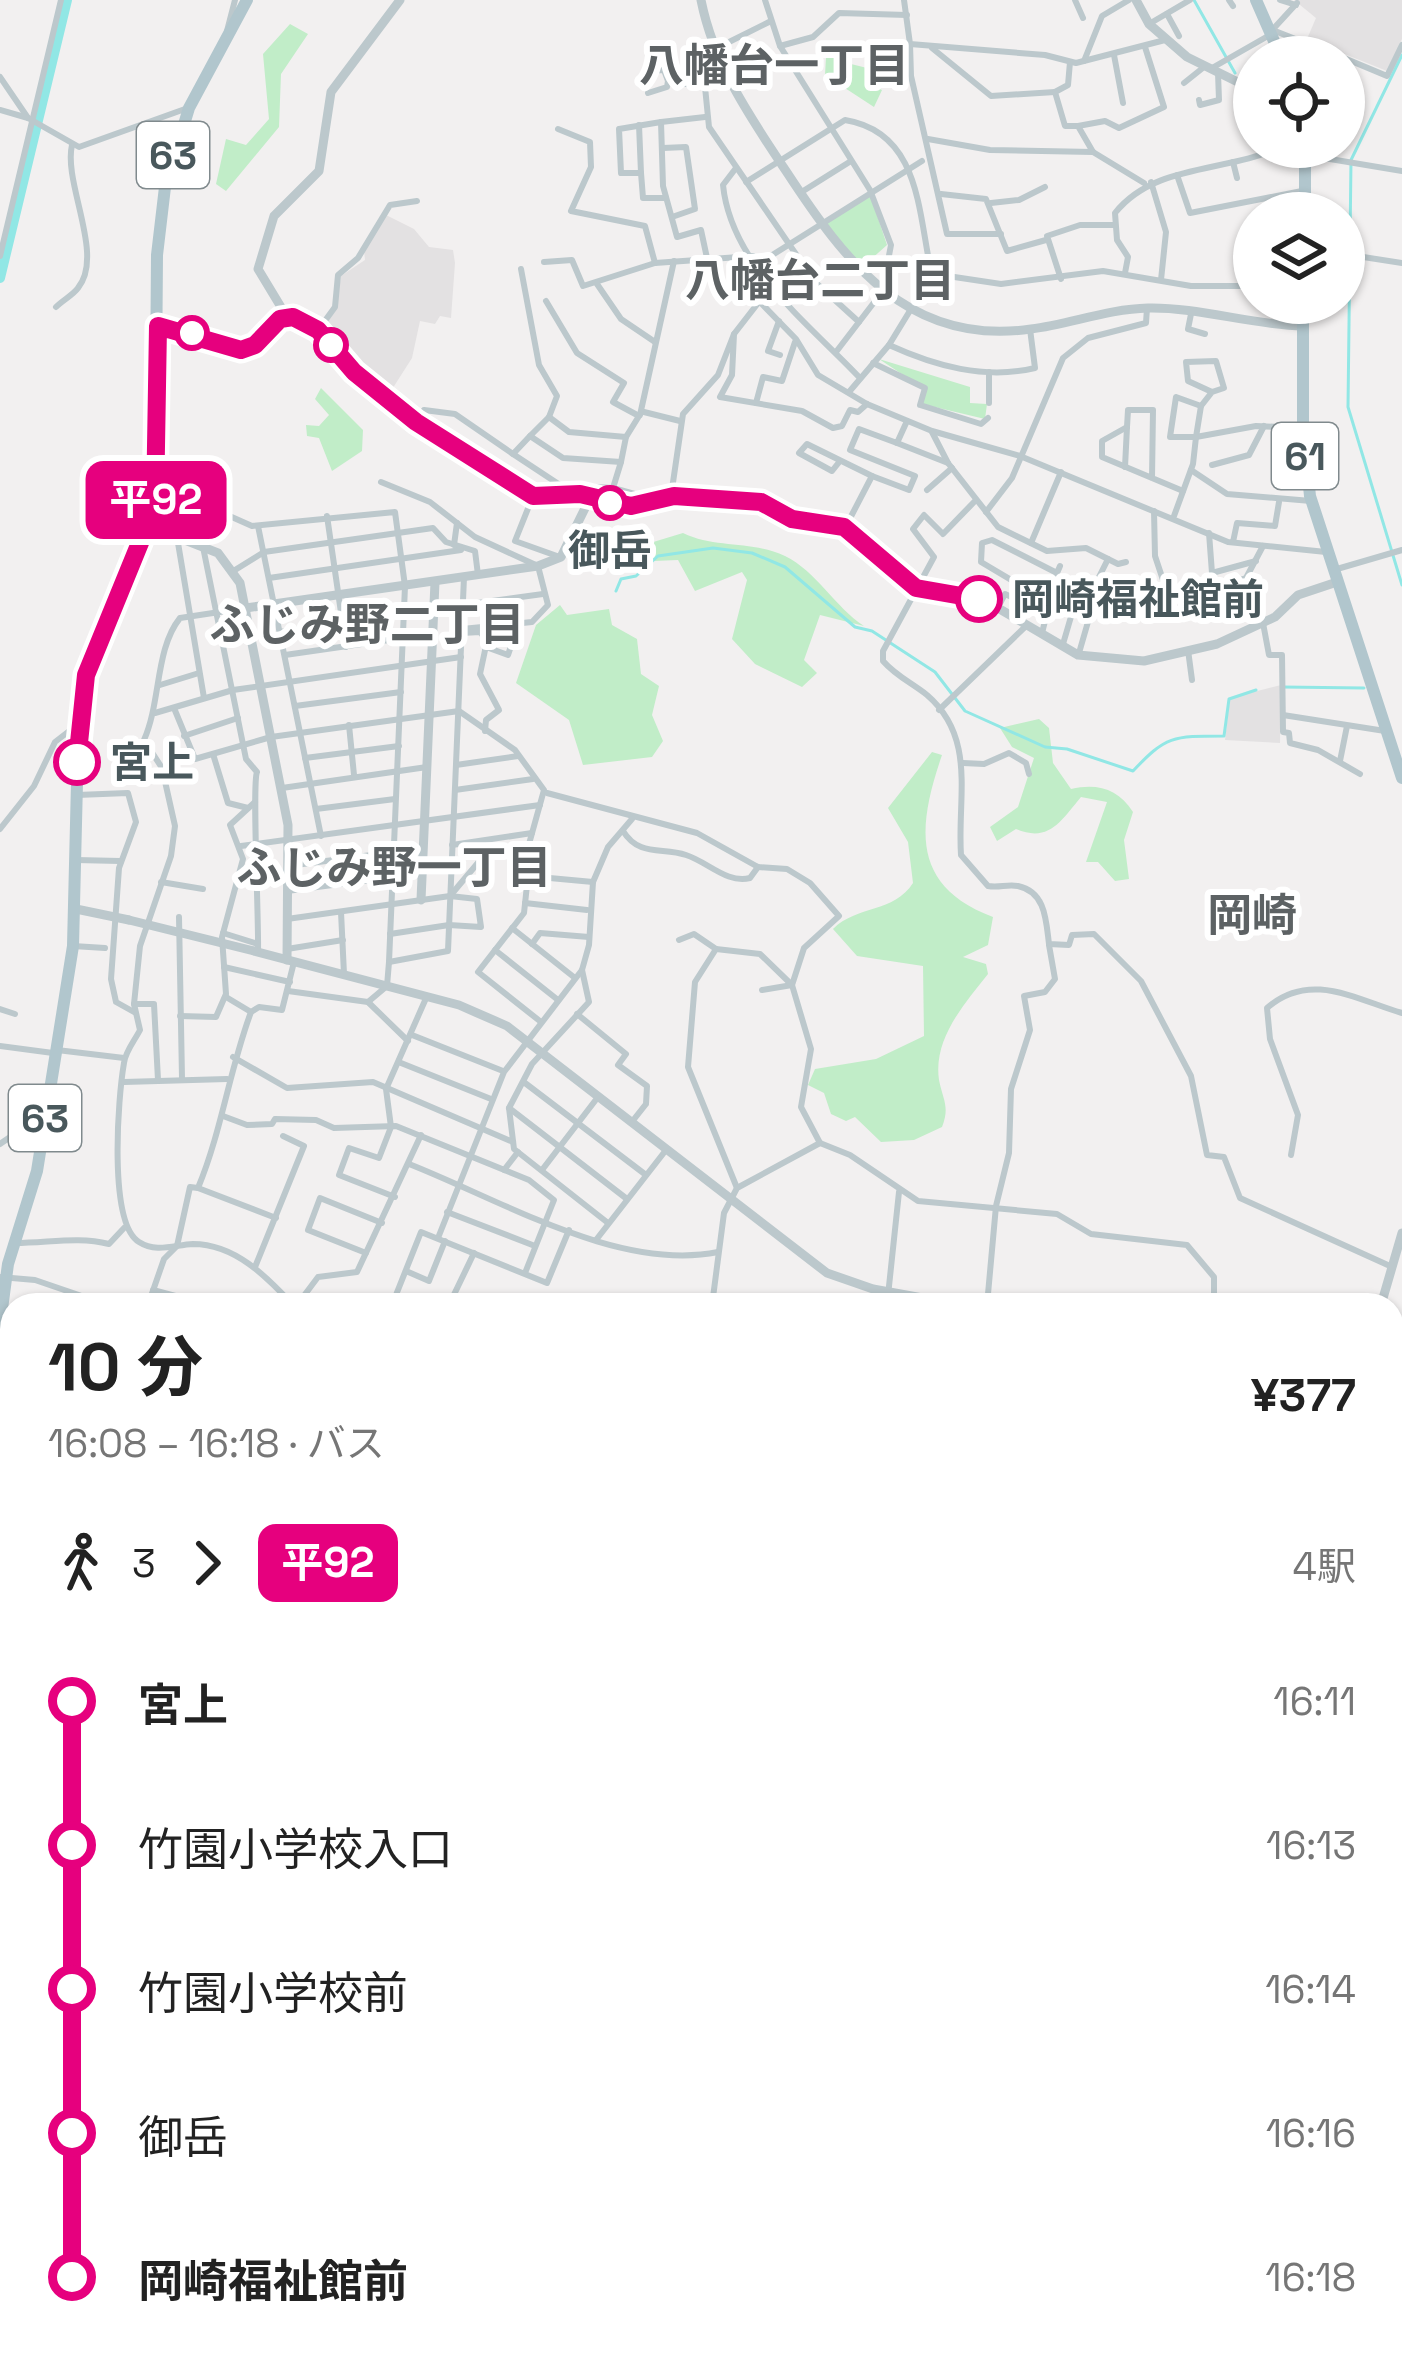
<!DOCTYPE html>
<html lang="ja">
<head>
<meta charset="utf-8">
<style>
  :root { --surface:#fff; --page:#f6f6f6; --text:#222; --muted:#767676 }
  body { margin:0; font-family:"Space Grotesk","Noto Sans JP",sans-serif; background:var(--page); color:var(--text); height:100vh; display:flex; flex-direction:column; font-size:45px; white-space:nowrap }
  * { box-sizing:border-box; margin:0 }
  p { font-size:39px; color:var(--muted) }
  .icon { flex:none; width:66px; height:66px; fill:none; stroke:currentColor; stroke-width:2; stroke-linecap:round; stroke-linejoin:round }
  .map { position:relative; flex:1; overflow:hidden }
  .details { position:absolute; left:0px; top:1293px; width:1404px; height:1080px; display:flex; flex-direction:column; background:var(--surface); border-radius:36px 36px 0 0; box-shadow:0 3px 9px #0004 }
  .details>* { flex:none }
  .badge { padding:0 24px; border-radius:18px; font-size:42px; line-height:78px }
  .buttons { position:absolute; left:1233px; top:36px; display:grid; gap:24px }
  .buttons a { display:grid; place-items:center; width:132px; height:132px; border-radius:50%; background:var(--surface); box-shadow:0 3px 9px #0004; font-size:60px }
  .map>.badge { position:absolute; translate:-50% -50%; box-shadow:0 0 0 6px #fff }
  .legs { display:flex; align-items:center; gap:18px; height:132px; padding:0 48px; font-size:39px }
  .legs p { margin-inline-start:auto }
  .overview { display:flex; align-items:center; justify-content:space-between; height:204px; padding:0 48px }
  h1 { font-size:66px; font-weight:700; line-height:90px }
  ul { padding:0 48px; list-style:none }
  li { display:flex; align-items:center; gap:42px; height:144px; font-size:45px }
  li i { display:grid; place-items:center; width:18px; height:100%; margin:0 15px; background:currentColor }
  li i::after { content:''; width:30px; height:30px; margin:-15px; border:9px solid; border-radius:50%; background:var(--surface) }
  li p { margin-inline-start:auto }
  li:first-child i { background:linear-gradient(#0000 50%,currentColor 0) }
  li:last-child i { background:linear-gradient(currentColor 50%,#0000 0) }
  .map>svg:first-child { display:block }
</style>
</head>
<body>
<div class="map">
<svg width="1402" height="2373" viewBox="0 0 1402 2373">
  <rect width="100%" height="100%" fill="#f2f0f0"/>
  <g fill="#e3e1e2">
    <path d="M1294,0H1402V39L1387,71L1307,39L1316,18Z"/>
    <path d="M386,215L414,229L429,247L453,250L455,263L451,318L440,316L435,324L420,321L412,358L389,394L355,368L323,327L336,307L341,276L365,260L364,250Z"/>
    <path d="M1281,685L1280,743L1225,740L1230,698Z"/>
  </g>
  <g fill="#c1edc8">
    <path d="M290,24L308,34L281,74L279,127L226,191L216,184L226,139L246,145L269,119L263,54Z"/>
    <path d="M833,53L844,56L843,62L879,71L875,87L882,90L874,107L825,75L826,57Z"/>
    <path d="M870,194L887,245L860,269L826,222Z"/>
    <path d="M879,359L970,387V403L987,404L985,419L922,404L926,390Z"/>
    <path d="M321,388L363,430L362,451L332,471L319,438L307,436L306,425L319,426L329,415L315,399Z"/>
    <path d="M683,533C716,549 751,540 785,556C816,571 835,607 864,626L820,615L804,660L817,673L802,687L755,664L732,639L747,580L742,572L695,591L678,560L654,561L650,543Z"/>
    <path d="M560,605L567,615L609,609L612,625L637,639L641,674L659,686L652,715L663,741L652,757L583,765L569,720L516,683L536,625Z"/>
    <path d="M1039,719L1049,728L1053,763L1071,789C1098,783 1118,789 1133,812L1124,840L1129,879L1115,881L1098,862H1086L1107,802L1081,797C1061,821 1049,843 1016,829L997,841L990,827L1018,807L1034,758L1012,747L1000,728Z"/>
    <path d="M932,752L942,755C917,828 911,886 993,917L988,945L963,957L986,964L988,974C964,1004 933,1039 939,1080C943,1100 950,1107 942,1127L914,1140L881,1142L855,1117L846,1121L831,1114L824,1093L808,1085L815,1069L876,1059L924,1036L923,966L857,956L833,929C857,905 894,913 913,883L908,842L888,808Z"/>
  </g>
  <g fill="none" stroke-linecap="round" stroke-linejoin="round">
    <g stroke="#91e7e5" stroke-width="3">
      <path d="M1194,0L1235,73"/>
      <path d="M1402,55L1351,160L1348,407L1402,585"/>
      <path d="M616,591L621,579L636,576L658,556L713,548L752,553L785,567L855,627L872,631L935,672L965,711L1045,747L1067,749L1133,771C1166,736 1172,736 1224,736L1229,699L1256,690"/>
      <path d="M1282,687L1364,688"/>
      <path d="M1392,1594L1402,1597"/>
      <path d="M0,1926L12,1916"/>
      <path d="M302,2373L327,2361"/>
      <path d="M1070,2373L1071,2361"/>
    </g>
    <g stroke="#91e7e5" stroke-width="10">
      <path d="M0,278L67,0"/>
      <path d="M0,1452L12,1466"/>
      <path d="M0,1522L12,1525"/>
      <path d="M0,1550H12"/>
      <path d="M1392,2053L1402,2059"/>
    </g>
    <g stroke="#7699a7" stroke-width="16">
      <path id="trunk" d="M472,2373L486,2365L505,2373"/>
    </g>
    <g stroke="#7699a7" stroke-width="18">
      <g id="motorway">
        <path d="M1392,1422L1402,1418"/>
        <path d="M580,2364L583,2361"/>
        <path d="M461,2373L472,2361"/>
        <path d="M542,2373L551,2361"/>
      </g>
    </g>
    <g stroke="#bcc8cc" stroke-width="6">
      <path d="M765,0L780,46L870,190L891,245L882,292L836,352"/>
      <path d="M904,0L910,44L1045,55L1076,63L1165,40"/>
      <path d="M1075,0L1083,18"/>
      <path d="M1229,0L1233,6"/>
      <path d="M1280,0L1296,5"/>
      <path d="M1167,14L1179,36"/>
      <path d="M1149,24L1190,0"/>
      <path d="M1275,27L1297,3"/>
      <path d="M1270,29L1341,57"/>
      <path d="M227,31L235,0"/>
      <path d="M910,44L911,76L947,234H1001"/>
      <path d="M780,46L813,37L839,13L907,15"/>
      <path d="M932,48L991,96L1055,92"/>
      <path d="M715,49L771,21"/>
      <path d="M1114,55L1123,103"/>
      <path d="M1344,58L1387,76L1402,45"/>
      <path d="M1084,61L1102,16L1129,0"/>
      <path d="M1070,62L1068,85L1055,92L1065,126H1078L1093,152L1144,183"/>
      <path d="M1212,68L1268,36"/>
      <path d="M645,71L664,70L668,81L705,87"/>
      <path d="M0,77L28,118"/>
      <path d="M727,77L705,87L709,127L815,282L859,322"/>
      <path d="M1184,83L1204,67"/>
      <path d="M648,93L667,87L668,81"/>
      <path d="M1199,100L1200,105L1219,100L1218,73"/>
      <path d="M0,110L28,118L79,147L185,109"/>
      <path d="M705,117L661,122L663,186L677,237L701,230L707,258"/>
      <path d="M661,122L619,129L621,173H641L643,198H666"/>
      <path d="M639,125L641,173"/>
      <path d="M1078,126L1105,121L1119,128L1164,107L1145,47"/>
      <path d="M558,129L590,142L591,167L571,211L645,226L655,263"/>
      <path d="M928,139L990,150L1093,152"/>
      <path d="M663,148L686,147L695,209L672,217"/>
      <path d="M1306,155L1402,171"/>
      <path d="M1233,162L1237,178"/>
      <path d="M736,168L723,185C731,265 809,324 860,378"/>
      <path d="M1177,175L1190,213L1302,191"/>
      <path d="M746,182L845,120C918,132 918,207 930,266L890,271"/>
      <path d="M1151,182L1166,232L1161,280"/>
      <path d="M800,193L851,161"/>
      <path d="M941,194L986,199L1007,251L1046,240"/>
      <path d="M991,203L1019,200L1045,187"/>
      <path d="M1344,254L1402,263"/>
      <path d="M0,256L61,0"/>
      <path d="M544,262L572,260L583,286L655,263L753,256"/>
      <path d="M758,264L922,161"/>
      <path d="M521,269L539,365L557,396L549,417"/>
      <path d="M1125,273L1128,257L1117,240L1115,213C1155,163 1225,173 1281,147"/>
      <path d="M941,275L1001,284L1103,271L1191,286H1254"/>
      <path d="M1061,279L1047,236L1080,225H1115"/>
      <path d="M597,284L621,319L655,342"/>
      <path d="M546,301L577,353L624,383L613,402L639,416L626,437L569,432L549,417L530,436L563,458L621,462L613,488L649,498"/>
      <path d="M759,301L796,339L818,375L867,404L932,431L1020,456L1228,542L1326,552"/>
      <path d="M56,307C63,300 73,295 78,288C105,255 63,183 72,145"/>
      <path d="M1191,314L1188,329L1205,334"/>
      <path d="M779,321L768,351L780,355"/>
      <path d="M319,329L335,307L338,275L358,258L390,205L417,201"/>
      <path d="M734,334L772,285"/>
      <path d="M889,345C935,366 985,380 1035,368L1030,329"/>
      <path d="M873,363L925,388L920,405L981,424L988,418"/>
      <path d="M849,392L889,345L911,309"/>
      <path d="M756,403L763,377L782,381L795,342"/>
      <path d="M989,403V372"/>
      <path d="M1201,406L1196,437L1256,426L1303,428"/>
      <path d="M644,412L680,421"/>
      <path d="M640,415L674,261"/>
      <path d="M416,422L424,410L455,414L513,454"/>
      <path d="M932,432L948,463L998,527L1047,551L1086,548L1118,564L1126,562"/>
      <path d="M530,436L513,454L560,485L613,488"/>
      <path d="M897,443L948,463"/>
      <path d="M840,461L832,471L799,453L807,444L872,476"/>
      <path d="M621,462L626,437"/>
      <path d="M1212,465L1249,455L1264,426"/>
      <path d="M1125,467L1127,427"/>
      <path d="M1191,470L1227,494L1311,501"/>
      <path d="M1152,478L1153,410H1128L1127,427L1102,441V457L1183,491"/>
      <path d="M381,482L430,502L475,537L538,566L548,605L532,622L462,629"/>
      <path d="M927,490L952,468"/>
      <path d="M533,496L515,541L557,556"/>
      <path d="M671,496L683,414L718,375L734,334L732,375L720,397L802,411L833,428L842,426L850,410L858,412L867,404"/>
      <path d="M975,501L943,534L924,515L913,529L934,557L883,651V661C896,676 912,683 927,695C977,738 957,798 961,855L988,886C999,888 1007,884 1018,886C1046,892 1046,921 1049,944L1069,945L1072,935L1094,934L1141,981L1191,1076L1207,1155L1224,1157L1240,1198L1390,1266"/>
      <path d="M1154,511L1155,556L1170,601L1246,578L1263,546"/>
      <path d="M986,512L1012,478L1063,358L1088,338L1146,323L1147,308"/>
      <path d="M327,516L346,647"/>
      <path d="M1174,516L1193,464L1196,437H1170L1176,397L1201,406L1212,392L1224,388L1216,361L1186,362L1188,381L1212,392"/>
      <path d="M258,526L321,836"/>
      <path d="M845,528L872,476L909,490L915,476L850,450L859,429L897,443L907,421"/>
      <path d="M163,530L207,506L252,526L395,512L405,586L389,962L387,986L368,1002"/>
      <path d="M1209,533L1212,573L1256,561"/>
      <path d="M177,537L204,698"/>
      <path d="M1233,542L1237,523L1275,526L1279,502"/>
      <path d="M1031,543L1061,472"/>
      <path d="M454,545L457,523"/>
      <path d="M203,547L246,759L257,772C252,783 259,923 258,952"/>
      <path d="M1337,569L1402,550"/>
      <path d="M235,570L264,552L433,528L446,542L475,551L478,575"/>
      <path d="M269,578L461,550"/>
      <path d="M1023,587L981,562L982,543L992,540L1057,573L1060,566"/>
      <path d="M1092,591L1108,559"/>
      <path d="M463,605L543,594"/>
      <path d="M998,607L1005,594L1016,599L1023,587C1061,580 1090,590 1122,611"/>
      <path d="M246,608L180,618C155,649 161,702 144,740L162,768L175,826L171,856L140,946L134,1004L140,1030C135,1040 125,1052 124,1063C118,1097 108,1223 139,1242C156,1253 174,1245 193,1244C235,1244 267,1277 293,1305"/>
      <path d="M1263,623L1269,655H1282L1283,732L1289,733L1290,743L1318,750L1360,774"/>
      <path d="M280,632L404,612"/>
      <path d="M462,633L480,632L487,641L480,674L499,710L486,720L485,731"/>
      <path d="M1042,633L1057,573"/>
      <path d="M1063,644L1075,603L1092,608L1079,653"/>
      <path d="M486,647L508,655L510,649"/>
      <path d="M1188,650L1192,680"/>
      <path d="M285,655L403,638"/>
      <path d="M160,685L199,673"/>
      <path d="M295,706L401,692"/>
      <path d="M174,708L195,759L271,737L459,711L515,750L544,790L529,844L482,858L450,896"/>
      <path d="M939,710L1026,626"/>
      <path d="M155,713L233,690L461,657"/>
      <path d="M1283,715L1385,731"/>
      <path d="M349,725L354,775"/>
      <path d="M184,736L238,718"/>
      <path d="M213,754L228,803L248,808"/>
      <path d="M305,758L399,746"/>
      <path d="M1340,761L1347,726"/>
      <path d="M963,763L984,764L1009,753L1026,763L1029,774"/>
      <path d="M456,765L518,756"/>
      <path d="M282,788L427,767"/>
      <path d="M455,790L533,779"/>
      <path d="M547,793L697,833L758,867L787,869L810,883L839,916L804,948L792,985L762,990"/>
      <path d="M77,795L128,793L136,822L119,868L111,979L116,1002L134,1012"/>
      <path d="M316,809L395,799"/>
      <path d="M0,829L34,786L55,742L77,725"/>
      <path d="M623,831C639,857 662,847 686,855C708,862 727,884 750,878L758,867"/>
      <path d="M452,845L532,833"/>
      <path d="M241,846L540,805"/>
      <path d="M76,860L120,861"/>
      <path d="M288,866L394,852"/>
      <path d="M161,882L203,889"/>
      <path d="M287,891L393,877"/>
      <path d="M525,903L587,910"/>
      <path d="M341,912L344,974"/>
      <path d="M179,917L182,1078"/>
      <path d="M287,919L450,896L477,899L481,927L449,925L390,934"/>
      <path d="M512,928L575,978"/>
      <path d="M223,933L258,944"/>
      <path d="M679,940L694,934L716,949"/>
      <path d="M532,944L540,933L589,937"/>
      <path d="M73,946L105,948"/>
      <path d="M287,949L343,940"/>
      <path d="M495,950L558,1000"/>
      <path d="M389,962L448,951L464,577"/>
      <path d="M224,967L290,982"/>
      <path d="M582,970L589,1002L532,1064L509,1108L514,1149L608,1223"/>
      <path d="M288,991L368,1002L408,1041"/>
      <path d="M226,997L251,1012L259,1007L282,1010L294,962"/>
      <path d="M134,1004H154L158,1080"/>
      <path d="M0,1009L15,1014"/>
      <path d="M577,1014L626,1054L618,1065L647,1086L646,1104L631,1123"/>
      <path d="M180,1016L216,1017L226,994L222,937L243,859L230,825L255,802"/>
      <path d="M541,1022L478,972L524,913L528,876L593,882"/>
      <path d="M412,1035L503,1071"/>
      <path d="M0,1046L53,1053"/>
      <path d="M57,1050L124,1058"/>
      <path d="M233,1057L287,1088L373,1082L513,1142"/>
      <path d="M401,1063L491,1099"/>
      <path d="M124,1082L227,1079"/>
      <path d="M525,1083L646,1175"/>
      <path d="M509,1108L627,1199"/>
      <path d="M223,1116L247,1125L272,1124L275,1119L316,1120L334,1128L396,1126L529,1180L554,1200L525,1273"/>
      <path d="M0,1144L13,1135L40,1140"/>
      <path d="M1291,1155L1298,1115L1270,1039L1267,1008C1310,970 1357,1000 1402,1013"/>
      <path d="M409,1164C501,1200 619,1272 718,1252"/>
      <path d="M504,1170L518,1152"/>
      <path d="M542,1170L598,1097"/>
      <path d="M198,1188L276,1218"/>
      <path d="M737,1188L688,1067L695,982L716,949L760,954L792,985L811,1049L801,1107L820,1143"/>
      <path d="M395,1197L339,1175L349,1148L379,1158L391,1127L386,1089L427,996"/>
      <path d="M447,1212L535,1246"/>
      <path d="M438,1238L504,1072L582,970L589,945L593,882L608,847L632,819"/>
      <path d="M596,1240L666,1150"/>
      <path d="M15,1243C49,1243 78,1236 109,1244L124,1228"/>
      <path d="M366,1253L308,1230L320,1198L382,1223"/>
      <path d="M255,1267L304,1146L283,1136"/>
      <path d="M406,1271L429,1281L445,1241"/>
      <path d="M0,1277L35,1280L108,1305"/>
      <path d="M153,1290L209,1305"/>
      <path d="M148,1305L164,1259L177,1246L190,1187L198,1188C222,1130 229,1071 251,1012"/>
      <path d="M297,1305L318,1277L357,1272L421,1135"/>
      <path d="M361,1305L368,1301"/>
      <path d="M402,1305L394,1300L421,1232L547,1283L569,1230"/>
      <path d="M449,1305L474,1253"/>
      <path d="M712,1305L724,1213L737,1188L820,1143L850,1155L918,1201L1057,1214L1091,1234L1187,1245L1214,1277V1305"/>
      <path d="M887,1305L899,1192"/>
      <path d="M987,1305L996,1206L1009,1153L1011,1089L1030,1030L1024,996L1045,992L1055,979L1049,945"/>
      <path d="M1392,1818L1402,1819"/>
      <path d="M0,1861L12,1862"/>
      <path d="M1392,1944L1402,1946"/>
      <path d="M0,2175L12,2172"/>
      <path d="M23,2373V2361"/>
      <path d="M216,2373L217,2361"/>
      <path d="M312,2373L313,2361"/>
      <path d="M605,2373L609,2361"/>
      <path d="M688,2373L689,2361"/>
      <path d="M878,2373L879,2361"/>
      <path d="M964,2373V2361"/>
      <path d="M1224,2373L1225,2361"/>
    </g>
    <g stroke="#bcc8cc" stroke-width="9">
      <path d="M701,0C714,65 750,117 786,171C845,261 908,347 1031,329C1070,324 1108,309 1148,308C1199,307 1251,325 1303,326"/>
      <path d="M1136,0L1149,24L1187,57L1254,90"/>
      <path d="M287,317L258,269L274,216L319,171L331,92L400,0"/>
      <path d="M157,326L241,350L255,345L280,319L293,317L318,330L354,372L416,421L533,496L580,494L631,506L674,496L761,502L792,519L845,528L915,588L986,601L1078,655L1144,661L1217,644L1275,617L1298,595L1337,582"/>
      <path d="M149,526L218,553L240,583L288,825L287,960"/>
      <path d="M246,608L538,566L561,557L590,498"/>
      <path d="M421,900L435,582"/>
      <path d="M76,909L129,920"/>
      <path d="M254,951L459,1005L507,1026L827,1273L873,1289L961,1305"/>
      <path d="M1381,1305L1402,1233"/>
      <path d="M0,1390L12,1393"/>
      <path d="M1392,1644L1402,1647"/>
      <path d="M0,2009H12"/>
      <path d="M1392,2030L1402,2037"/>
      <path d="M1392,2211H1402"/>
      <path d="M1363,2361L1382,2373"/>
      <path d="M1328,2373L1333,2361"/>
    </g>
    <g stroke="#b1c6cd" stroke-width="12">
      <path d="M1256,0L1281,57"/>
      <path d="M1305,213V147"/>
      <path d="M1303,303V428L1310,496L1402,778"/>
      <path d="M0,1324L8,1264L37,1171L73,946L79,701L155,506L157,255L165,187L189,108L247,0"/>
      <path d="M1392,1404L1402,1400"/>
      <path d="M438,2373L444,2361"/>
    </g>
    <use href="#trunk" stroke="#9ebac4" stroke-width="14"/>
    <use href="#motorway" stroke="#8baebc" stroke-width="15"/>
    <path stroke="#bcc8cc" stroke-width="9" d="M129,920L254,951"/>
  </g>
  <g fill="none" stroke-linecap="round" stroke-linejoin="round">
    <g stroke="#fff" stroke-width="27">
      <path id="line-1" d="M77,762L86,675L155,506L158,326L241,350L255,345L280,319L293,317L318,330L354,372L416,422L533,496L580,494L631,506L674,496L761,502L792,519L844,527L916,588L979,599"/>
    </g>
    <use href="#line-1" stroke="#e6007e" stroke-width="18"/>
  </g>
  <g fill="#fff" stroke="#e6007e" stroke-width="6">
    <circle cx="192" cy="333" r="15"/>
    <circle cx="331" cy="345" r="15"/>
    <circle cx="610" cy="503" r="15"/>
    <circle cx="979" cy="599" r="21"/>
    <circle cx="77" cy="762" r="21"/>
  </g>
  <g text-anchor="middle" stroke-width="12" stroke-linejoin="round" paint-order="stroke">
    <g fill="#fff" stroke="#808a8d" stroke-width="3">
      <rect x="137" y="122" width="72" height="66" rx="9"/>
      <rect x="1272" y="423" width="66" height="66" rx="9"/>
      <rect x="9" y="1085" width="72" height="66" rx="9"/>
    </g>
    <g font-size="39" font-weight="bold" fill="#49585c">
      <text x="173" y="169">63</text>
      <text x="1305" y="470">61</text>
      <text x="45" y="1132">63</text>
    </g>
    <g font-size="42" font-weight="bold" fill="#49585c" stroke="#fff" text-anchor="start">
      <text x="610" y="565" text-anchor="middle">御岳</text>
      <text x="1012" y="614">岡崎福祉館前</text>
      <text x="110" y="777">宮上</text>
    </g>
    <g font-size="45" font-weight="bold" fill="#5d6264" stroke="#fff">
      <text x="774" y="81">八幡台一丁目</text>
      <text x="820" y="296">八幡台二丁目</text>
      <text x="367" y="640">ふじみ野二丁目</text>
      <text x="394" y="883">ふじみ野一丁目</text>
      <text x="1252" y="931">岡崎</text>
    </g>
  </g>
</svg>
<div class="buttons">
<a><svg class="icon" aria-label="locate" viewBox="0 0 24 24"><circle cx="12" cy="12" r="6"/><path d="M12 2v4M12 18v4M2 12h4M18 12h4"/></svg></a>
<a><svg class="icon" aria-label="layers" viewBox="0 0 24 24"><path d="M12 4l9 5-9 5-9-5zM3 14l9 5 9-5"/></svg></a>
</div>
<b class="badge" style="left:156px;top:500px;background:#e6007e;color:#fff">平92</b>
<section class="details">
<div class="overview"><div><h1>10 分</h1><p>16:08 – 16:18 · バス</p></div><b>¥377</b></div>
<div class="legs"><svg class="icon" aria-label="walk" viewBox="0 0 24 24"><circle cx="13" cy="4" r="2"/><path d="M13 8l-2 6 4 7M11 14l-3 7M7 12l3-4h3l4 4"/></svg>3<svg class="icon" aria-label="forward" viewBox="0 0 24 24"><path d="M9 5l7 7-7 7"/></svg><b class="badge" style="background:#e6007e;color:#fff">平92</b><p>4駅</p></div>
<ul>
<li><i style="color:#e6007e"></i><b>宮上</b><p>16:11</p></li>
<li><i style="color:#e6007e"></i><span>竹園小学校入口</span><p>16:13</p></li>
<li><i style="color:#e6007e"></i><span>竹園小学校前</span><p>16:14</p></li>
<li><i style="color:#e6007e"></i><span>御岳</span><p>16:16</p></li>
<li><i style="color:#e6007e"></i><b>岡崎福祉館前</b><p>16:18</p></li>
</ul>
</section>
</div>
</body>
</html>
